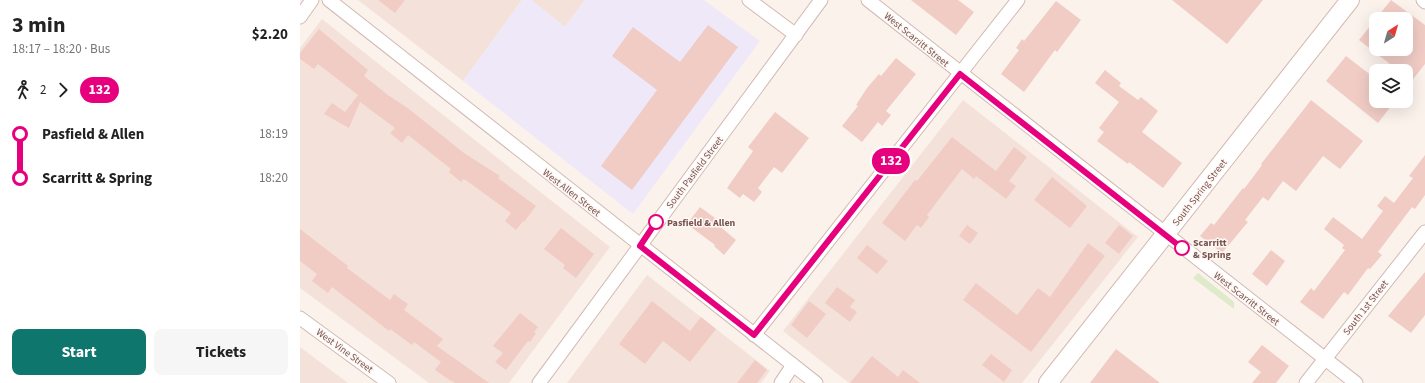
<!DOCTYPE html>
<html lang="en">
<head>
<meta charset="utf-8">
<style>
  :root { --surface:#fff; --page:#f6f6f6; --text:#222; --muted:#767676; --accent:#0f766e }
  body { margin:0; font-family:"Source Sans 3",sans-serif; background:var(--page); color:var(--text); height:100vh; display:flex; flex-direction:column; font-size:15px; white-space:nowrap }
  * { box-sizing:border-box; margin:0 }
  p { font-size:13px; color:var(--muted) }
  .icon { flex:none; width:22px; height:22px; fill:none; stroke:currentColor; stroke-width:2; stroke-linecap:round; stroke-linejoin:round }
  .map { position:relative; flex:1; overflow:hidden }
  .details { display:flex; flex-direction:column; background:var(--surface); width:300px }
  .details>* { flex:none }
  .badge { padding:0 8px; border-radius:13px; font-size:14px; line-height:26px }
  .needle { width:26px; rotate:37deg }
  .buttons { position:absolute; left:1069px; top:12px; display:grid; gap:8px }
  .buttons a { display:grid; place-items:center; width:44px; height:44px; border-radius:8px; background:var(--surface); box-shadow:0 4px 16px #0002; font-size:20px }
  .map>.badge { position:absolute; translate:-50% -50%; box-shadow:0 0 0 2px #fff }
  .legs { display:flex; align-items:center; gap:6px; height:44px; padding:0 12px; font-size:13px }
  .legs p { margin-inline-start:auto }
  .overview { display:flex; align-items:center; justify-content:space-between; height:68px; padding:0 12px }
  h1 { font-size:22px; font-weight:700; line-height:30px }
  .primary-button { display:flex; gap:8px; margin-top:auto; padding:8px 12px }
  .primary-button a { flex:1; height:46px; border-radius:8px; background:var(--accent); color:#fff; font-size:16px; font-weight:700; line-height:46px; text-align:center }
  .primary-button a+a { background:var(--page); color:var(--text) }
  ul { padding:0 12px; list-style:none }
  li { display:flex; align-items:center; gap:14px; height:44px; font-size:15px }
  li i { display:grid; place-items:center; width:6px; height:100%; margin:0 5px; background:currentColor }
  li i::after { content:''; width:10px; height:10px; margin:-5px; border:3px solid; border-radius:50%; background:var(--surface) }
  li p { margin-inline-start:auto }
  li:first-child i { background:linear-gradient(#0000 50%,currentColor 0) }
  li:last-child i { background:linear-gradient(currentColor 50%,#0000 0) }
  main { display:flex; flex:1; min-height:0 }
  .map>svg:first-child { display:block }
</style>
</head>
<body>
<main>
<section class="details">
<div class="overview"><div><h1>3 min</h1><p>18:17 – 18:20 · Bus</p></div><b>$2.20</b></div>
<div class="legs"><svg class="icon" aria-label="walk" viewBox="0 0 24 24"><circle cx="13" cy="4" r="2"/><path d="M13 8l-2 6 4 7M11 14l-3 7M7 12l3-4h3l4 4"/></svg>2<svg class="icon" aria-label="forward" viewBox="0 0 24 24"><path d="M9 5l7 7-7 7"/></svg><b class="badge" style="background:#e6007e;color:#fff">132</b></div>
<ul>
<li><i style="color:#e6007e"></i><b>Pasfield &amp; Allen</b><p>18:19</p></li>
<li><i style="color:#e6007e"></i><b>Scarritt &amp; Spring</b><p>18:20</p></li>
</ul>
<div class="primary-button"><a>Start</a><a>Tickets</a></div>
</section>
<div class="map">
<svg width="1125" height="383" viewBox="0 0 1125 383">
  <rect width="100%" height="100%" fill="#fcf2ec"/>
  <g fill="#f4e2da">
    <path d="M58,0H222L163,81Z"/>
    <path d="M231,0H285L265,27Z"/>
    <path d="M22,19L310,247L209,383H129L0,288V48Z"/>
    <path d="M663,100L838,237L722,383H549L483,331Z"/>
    <path d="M347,275L470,371L461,383H267Z"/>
    <path d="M0,347L48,383H0Z"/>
  </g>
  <path fill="#efe8f9" d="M222,0H231L265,27L285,0H404L460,41L333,214L163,81Z"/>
  <path fill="#deeaca" d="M898,273L934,302V309L893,278Z"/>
  <g fill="#f0ccc5" fill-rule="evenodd">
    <path d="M78,0H105L95,13Z"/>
    <path d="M611,0H658L674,12L656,35Z"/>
    <path d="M872,0H963L927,44Z"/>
    <path d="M1091,0L1125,25V64L1106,88V71H1099L1059,40ZM1076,19H1106V49H1076Z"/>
    <path d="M756,1L781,20L757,52L755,50L724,92L701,74L719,50L716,48L722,39L724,41Z"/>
    <path d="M408,25L438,47L332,190L301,166L357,90L312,56L333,27L380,62Z"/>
    <path d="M19,29L68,70L64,76L88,95L109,109L164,153L200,176L198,178L236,206L224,222L223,221L216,230L205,221L211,213L167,181L163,179L161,182L149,172L151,169L108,135L102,143L90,133L95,128L60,102L49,128L24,114L32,103L45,112L58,95L18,64L14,69L0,59V53Z"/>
    <path d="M1046,56L1076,79V101H1095L1078,123L1026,81Z"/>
    <path d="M596,58L616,74L586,111L591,115L582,126L578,122L562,142L542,126L558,106L556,105L567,88L579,74L581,76Z"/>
    <path d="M805,70L821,83L819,86L838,100L841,97L858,111L842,132L882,163L863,188L829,162L828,164L797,141L804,132L799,128L819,102L795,83Z"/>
    <path d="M1011,100L1063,141L1040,169L1023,156L996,191L983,181L968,201L963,197L945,220L948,222L922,253L900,236L911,223L914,225L943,188L944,189L962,165L961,164Z"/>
    <path d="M475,112L509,138L482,173L474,167L458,188L462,192L454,202L443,194L440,198L427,188L453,151L448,147Z"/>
    <path d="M652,137L696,171L714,147L727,157L709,181L716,186L706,199L676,176L674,179L662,169L627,215L629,217L621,228L617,225L605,241L582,223L615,180L617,181Z"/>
    <path d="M1125,155V195L1115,209L1112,207L1078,252L1082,255L1070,269L1068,268L1048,295L1044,292L1023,319L1000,302L1011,288L1014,291L1045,250L1042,248L1044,245L1024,229L1033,217L1062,239L1083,211L1077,206L1085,196L1094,203L1113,178L1109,176Z"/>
    <path d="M752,177L787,206L770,228L734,200Z"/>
    <path d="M400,207L419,221L417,224L436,240L424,255L414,246L415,245L387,224Z"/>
    <path d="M667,225L678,233L670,244L659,236Z"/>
    <path d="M819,225L833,236L819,254L805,243Z"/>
    <path d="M261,228L294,254L276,278L263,268L265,265L244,249Z"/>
    <path d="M0,229L48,266L47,268L90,300L94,294L108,304L104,310L143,339L137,346L189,383H155L148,379L135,370L141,362L114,342L112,345L90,329L89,331L32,287L28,293L12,281L17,274L0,261Z"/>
    <path d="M788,243L805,256L731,352L663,300L676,283L717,315L738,288L750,297Z"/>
    <path d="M567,245L588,261L577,274L557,258Z"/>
    <path d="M971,250L985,261L967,286L952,274Z"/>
    <path d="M1125,272V315L1111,333L1088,316Z"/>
    <path d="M537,287L555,300L550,307L557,312L550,322L525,303Z"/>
    <path d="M352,301L390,331L401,317L416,329L390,362L363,341L345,364L319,344Z"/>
    <path d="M509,301L526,314L507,338L491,325Z"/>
    <path d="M220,313L238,327L234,332L236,333L230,342L228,341L206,370L195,362L203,353L193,346Z"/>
    <path d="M962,345L989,366L976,383H952L961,372L948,362Z"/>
    <path d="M816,349L860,383H790Z"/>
    <path d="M691,354L712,370L704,382L682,365Z"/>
    <path d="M572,356L598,377L603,370L620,383H550Z"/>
    <path d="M455,360L467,370L457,383H437Z"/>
  </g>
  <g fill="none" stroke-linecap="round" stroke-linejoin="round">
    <g stroke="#d1bab4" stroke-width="15">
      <g id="street">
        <path d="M29,0L516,383"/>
        <path d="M449,0L496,35"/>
        <path d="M568,0L1056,383"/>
        <path d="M1123,0L1125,2"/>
        <path d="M0,17L12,0"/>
        <path d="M0,318L89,383"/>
        <path d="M454,335L718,0"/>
        <path d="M239,383L521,0"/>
        <path d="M481,383L493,365"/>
        <path d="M1006,383L1125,232"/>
      </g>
    </g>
    <g stroke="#d4b9b1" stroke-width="20">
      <path id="secondary" d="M748,383L1050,0"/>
    </g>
    <use href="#street" stroke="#fff" stroke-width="13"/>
    <use href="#secondary" stroke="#fff" stroke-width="18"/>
  </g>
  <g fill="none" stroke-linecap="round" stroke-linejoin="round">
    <g stroke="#fff" stroke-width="9">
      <path id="line-1" d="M356,222L340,246L454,335L660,74L882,248"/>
    </g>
    <use href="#line-1" stroke="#e6007e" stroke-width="6"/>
  </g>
  <g fill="#fff" stroke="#e6007e" stroke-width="2">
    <circle cx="356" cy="222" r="7"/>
    <circle cx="882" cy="248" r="7"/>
  </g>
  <g text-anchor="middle" stroke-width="3" stroke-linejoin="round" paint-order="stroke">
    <g font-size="10" fill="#77544f" stroke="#fef7f3">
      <text transform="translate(617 39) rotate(39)" y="4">West Scarritt Street</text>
      <text transform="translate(394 172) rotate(-53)" y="4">South Pasfield Street</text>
      <text transform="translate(272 192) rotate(38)" y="4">West Allen Street</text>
      <text transform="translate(899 192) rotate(-52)" y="4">South Spring Street</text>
      <text transform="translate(947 298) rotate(38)" y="4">West Scarritt Street</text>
      <text transform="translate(1065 307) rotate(-52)" y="4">South 1st Street</text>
      <text transform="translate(45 350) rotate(36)" y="4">West Vine Street</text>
    </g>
    <g font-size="10" font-weight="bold" fill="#77544f" stroke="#fef7f3" text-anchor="start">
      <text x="367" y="226">Pasfield &amp; Allen</text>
      <text x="893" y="246">Scarritt<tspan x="893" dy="12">&amp; Spring</tspan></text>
    </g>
  </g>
</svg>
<div class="buttons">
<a><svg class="needle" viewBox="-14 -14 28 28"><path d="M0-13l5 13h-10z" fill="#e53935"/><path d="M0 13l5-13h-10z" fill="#767676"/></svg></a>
<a><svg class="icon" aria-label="layers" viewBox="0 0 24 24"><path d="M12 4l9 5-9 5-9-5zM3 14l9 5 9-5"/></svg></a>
</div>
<b class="badge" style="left:591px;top:161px;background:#e6007e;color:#fff">132</b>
</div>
</main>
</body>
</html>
